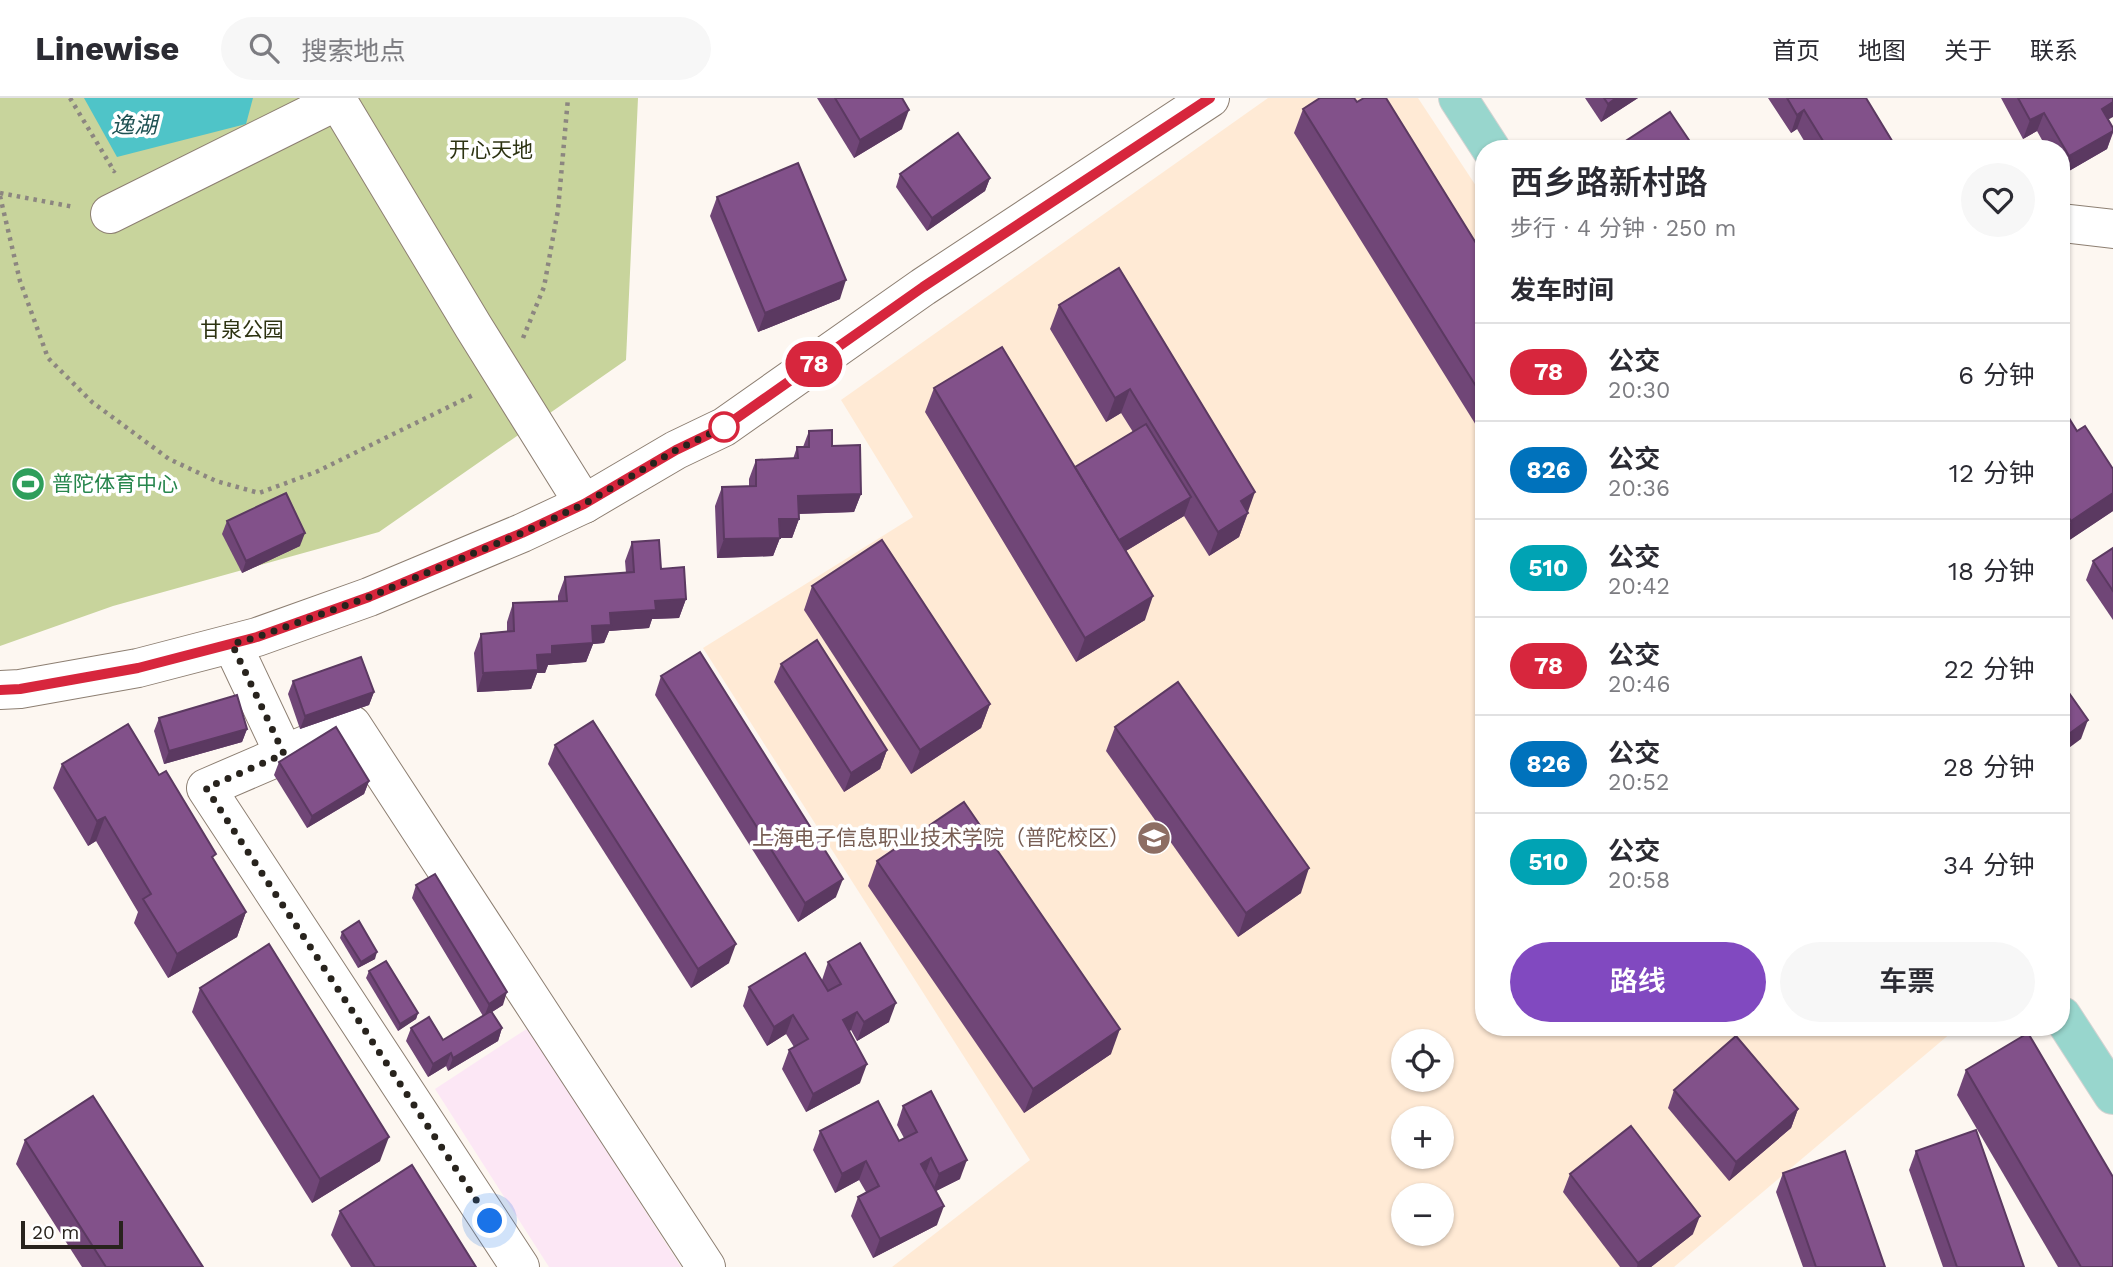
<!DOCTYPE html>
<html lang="zh">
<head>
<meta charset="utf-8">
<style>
  :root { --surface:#fff; --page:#f7f7f7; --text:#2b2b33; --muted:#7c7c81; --line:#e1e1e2; --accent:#8149c0 }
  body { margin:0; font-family:"Work Sans","Noto Sans SC",sans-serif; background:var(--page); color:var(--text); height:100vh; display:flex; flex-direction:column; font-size:26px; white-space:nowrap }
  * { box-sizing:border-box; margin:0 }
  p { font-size:23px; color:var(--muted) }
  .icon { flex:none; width:38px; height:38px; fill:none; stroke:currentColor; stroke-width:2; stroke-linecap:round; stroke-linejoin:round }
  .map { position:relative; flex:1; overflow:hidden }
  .sheet { position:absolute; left:1475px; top:42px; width:595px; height:896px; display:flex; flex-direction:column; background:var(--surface); border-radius:28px; box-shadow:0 2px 5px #0004 }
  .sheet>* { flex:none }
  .badge { padding:0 14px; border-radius:23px; font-size:24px; line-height:46px }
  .controls { position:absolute; left:1391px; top:931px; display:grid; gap:14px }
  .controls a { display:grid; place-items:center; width:63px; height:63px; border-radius:50%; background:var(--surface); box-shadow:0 2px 5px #0004; font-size:35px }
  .scale { position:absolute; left:21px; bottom:18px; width:102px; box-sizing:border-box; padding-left:7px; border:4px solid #28231d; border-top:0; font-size:19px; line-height:24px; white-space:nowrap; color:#28231d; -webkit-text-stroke:5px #fff; paint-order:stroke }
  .you { position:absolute; width:35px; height:35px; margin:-18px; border:5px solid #fff; border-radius:50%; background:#1a73e8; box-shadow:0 0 0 10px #1a73e833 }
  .map>.badge { position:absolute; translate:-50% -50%; box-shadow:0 0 0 4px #fff }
  h2 { padding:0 35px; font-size:26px; line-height:63px }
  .round { display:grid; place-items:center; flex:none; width:74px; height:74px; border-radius:37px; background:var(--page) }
  .summary { display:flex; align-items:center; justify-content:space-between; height:119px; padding:0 35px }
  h1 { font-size:33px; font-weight:600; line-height:52px }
  .action { display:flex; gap:14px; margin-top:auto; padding:14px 35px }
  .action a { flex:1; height:80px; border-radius:42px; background:var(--accent); color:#fff; font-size:28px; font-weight:600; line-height:80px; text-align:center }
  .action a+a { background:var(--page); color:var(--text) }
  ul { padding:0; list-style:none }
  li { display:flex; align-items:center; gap:21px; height:98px; padding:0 35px; border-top:2px solid var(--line) }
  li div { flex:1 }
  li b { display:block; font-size:26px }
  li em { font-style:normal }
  li .badge { min-width:77px; font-weight:700; text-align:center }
  header { display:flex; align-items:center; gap:42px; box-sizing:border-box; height:98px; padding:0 35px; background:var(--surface); border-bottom:2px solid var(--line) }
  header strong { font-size:33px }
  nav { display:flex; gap:38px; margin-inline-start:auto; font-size:24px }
  .search { width:490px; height:63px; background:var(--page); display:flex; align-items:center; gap:18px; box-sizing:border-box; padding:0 24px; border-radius:38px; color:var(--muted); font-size:26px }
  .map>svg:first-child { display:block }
</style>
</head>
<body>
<header>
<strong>Linewise</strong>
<div class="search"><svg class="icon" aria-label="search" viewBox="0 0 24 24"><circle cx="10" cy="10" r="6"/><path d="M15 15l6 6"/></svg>搜索地点</div>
<nav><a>首页</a><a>地图</a><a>关于</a><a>联系</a></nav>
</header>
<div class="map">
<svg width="2113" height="1169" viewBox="0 0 2113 1169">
  <rect width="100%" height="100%" fill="#fdf7f1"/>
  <path fill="#fce7f5" d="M528,930L681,1169H549L435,991Z"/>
  <path fill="#ffead5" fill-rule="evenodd" d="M1268,0H1418L1484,100V929H1958L1674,1169H892L1030,1062L703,550L913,419L841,302ZM1404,943H1442V982H1404ZM1404,1020H1442V1059H1404ZM1404,1097H1442V1136H1404Z"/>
  <path fill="#c8d49c" d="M0,0H638L626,262L379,434L113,508L0,548Z"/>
  <path fill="#4fc4c8" d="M84,0H253L246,26L117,59Z"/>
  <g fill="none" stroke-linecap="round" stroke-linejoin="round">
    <g stroke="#8d7f72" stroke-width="40">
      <g id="minor">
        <path d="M336,0L473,228L584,406"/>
        <path d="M110,116L339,2"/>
        <path d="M2062,125L2113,131"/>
        <path d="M232,546L284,656"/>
        <path d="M0,592L20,591L138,570L257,539L369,499L522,435L584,406L676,352L724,329L923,189L1210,0"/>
        <path d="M520,1169L206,690L352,627L706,1169"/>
      </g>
    </g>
    <g stroke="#d4d3d2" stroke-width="40">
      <g id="major">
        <path d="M1458,0L1491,51"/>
        <path d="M2062,918L2113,997"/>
      </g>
    </g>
    <g stroke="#8c8680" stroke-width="4.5" stroke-dasharray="3.5 5" stroke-linecap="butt">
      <path d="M70,0L114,73L115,72"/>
      <path d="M0,95L74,109"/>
      <path d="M0,98L20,183L48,260L92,304L169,361L216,383L259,395L316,374L475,296"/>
      <path d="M523,240L544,189L558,112L568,0"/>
    </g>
    <use href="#minor" stroke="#fff" stroke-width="38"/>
    <use href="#major" stroke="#98d6cd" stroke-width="38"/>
  </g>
  <g fill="#704677">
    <path d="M817,0H902V31L854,60Z"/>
    <path d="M1585,0H1638L1601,24Z"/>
    <path d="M1768,0H1866L1897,51H1809L1797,31L1791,35Z"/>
    <path d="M2001,0H2113L2108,22L2113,30V35L2107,51L2062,77V51H2047L2037,33L2023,41Z"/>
    <path d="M1357,4L1484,158V340L1294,35L1303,11Z"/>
    <path d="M900,76L990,80L985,93L927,133L896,89Z"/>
    <path d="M717,99L840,201L758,234L710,118Z"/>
    <path d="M1059,207L1248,415L1239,439L1209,458L1184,418L1126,453L1145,522L1076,564L925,314L934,290L1075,369L1133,334L1121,315L1106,324L1050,231Z"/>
    <path d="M2062,309L2077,333L2113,371V413L2062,447Z"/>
    <path d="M809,333L832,348L861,396L854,414L799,416V421L792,440H780L773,458L717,460L715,408L722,389H749V381L756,362L793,361L797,349H803Z"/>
    <path d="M227,423L300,448L242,475L222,436Z"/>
    <path d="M632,444L661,471L686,501L679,520L652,521L649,530L609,533L604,545L593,546L586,564L548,567L545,575H537L531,591L477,594L474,555L481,536L507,534V524L513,505L558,503V498L565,479L626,475L625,463Z"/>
    <path d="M2113,450V522L2086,482L2093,463Z"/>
    <path d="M812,488L990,606L981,630L911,676L804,512Z"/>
    <path d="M781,566L887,652L880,671L844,694L774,584Z"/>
    <path d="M661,578L836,799L798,824L655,597Z"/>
    <path d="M293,583L374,594L369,607L300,631L288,596Z"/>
    <path d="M159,620L247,631L242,644L164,666L154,633Z"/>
    <path d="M1115,629L1301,795L1238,839L1106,653Z"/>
    <path d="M555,647L729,865L691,890L548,666Z"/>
    <path d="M279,664L369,683L364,696L307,730L274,677Z"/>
    <path d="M62,666L159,677L214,762L246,814L237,839L168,880L134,825L138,814L96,743L88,748L53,690Z"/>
    <path d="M877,763L1111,956L1024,1015L868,788Z"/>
    <path d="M416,787L503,907L492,914L502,930L498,943L448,973L446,968L428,979L406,943L411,930L443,942L483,918L412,800Z"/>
    <path d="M342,834L375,861L358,870L340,840Z"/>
    <path d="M828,864L889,924L857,943L851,932L849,933L860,985L806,1014L782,971L789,952L794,949L786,936L767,948L743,908L749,889L822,882Z"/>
    <path d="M369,873L418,915L416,921L398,933L366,880Z"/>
    <path d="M200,890L380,1063L312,1105L192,914Z"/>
    <path d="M1966,972L2113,1169H2058L1957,997Z"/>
    <path d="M1674,992L1798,1011L1791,1030L1729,1083L1668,1010Z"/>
    <path d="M903,1008L960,1081L936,1093L937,1127L873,1160L851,1118L858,1099L866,1094L859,1082L835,1095L813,1052L820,1033L899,1043L904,1040L897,1027Z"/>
    <path d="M25,1042L203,1169H82L16,1066Z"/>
    <path d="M1916,1053L2024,1169H1943L1909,1072Z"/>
    <path d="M1783,1075L1885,1169H1803L1776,1094Z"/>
    <path d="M1570,1076L1693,1136L1651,1169H1620L1563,1094Z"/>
    <path d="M340,1113L476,1169H351L331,1137Z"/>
  </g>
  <g fill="#5b3961">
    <path d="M1616,0H1638L1601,24L1608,6Z"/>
    <path d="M2113,4V19L2095,29L2102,11Z"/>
    <path d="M909,12L902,31L854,60L860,42Z"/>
    <path d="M1804,12L1797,31L1791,35L1797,17Z"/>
    <path d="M2044,15L2037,33L2023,41L2030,22Z"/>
    <path d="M2113,33L2107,51L2062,77L2069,58Z"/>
    <path d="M990,80L985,93L927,133L932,120Z"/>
    <path d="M846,182L840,201L758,234L765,215Z"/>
    <path d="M1130,291L1121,315L1106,324L1115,300Z"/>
    <path d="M1255,394L1239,439L1209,458L1218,434L1241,403Z"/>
    <path d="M2113,395V413L2062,447L2071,423Z"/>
    <path d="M861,396L854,414L791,416L798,398Z"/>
    <path d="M1191,399L1184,418L1109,463L1116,444Z"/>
    <path d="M779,421H799L792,440H780L773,458L717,460L724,441Z"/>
    <path d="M305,435L300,448L242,475L246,463Z"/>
    <path d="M1153,498L1145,522L1076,564L1085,540Z"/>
    <path d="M686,501L679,520L652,521L649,530L609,533L604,545L593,546L586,564L548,567L545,575H537L531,591L477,594L483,575L537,557L552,548L592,528L610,515L655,503Z"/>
    <path d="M374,594L369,607L300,631L305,618Z"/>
    <path d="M990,606L981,630L911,676L920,652Z"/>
    <path d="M2088,622L2081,641L2062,655V641Z"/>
    <path d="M247,631L242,644L164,666L169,653Z"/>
    <path d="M887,652L880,671L844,694L851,675Z"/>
    <path d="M369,683L364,696L307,730L312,718Z"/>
    <path d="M105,719L96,743L88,748L97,723Z"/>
    <path d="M1309,770L1301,795L1238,839L1246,815Z"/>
    <path d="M843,781L836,799L798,824L805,805Z"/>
    <path d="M246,814L237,839L168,880L177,856Z"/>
    <path d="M736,846L729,865L691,890L698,871Z"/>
    <path d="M377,854L375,861L358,870L361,864Z"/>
    <path d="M507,894L503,907L484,919L489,906Z"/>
    <path d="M896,905L889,924L857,943L864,924Z"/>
    <path d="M857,914L851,932L836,941L843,922Z"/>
    <path d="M418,915L416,921L398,933L400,926Z"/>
    <path d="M793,917L786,936L767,948L774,929Z"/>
    <path d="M502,930L498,943L448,973L453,960Z"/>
    <path d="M1120,931L1111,956L1024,1015L1033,991Z"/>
    <path d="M451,955L446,968L428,979L433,966Z"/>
    <path d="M867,966L860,985L806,1014L813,996Z"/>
    <path d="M1798,1011L1791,1030L1729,1083L1736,1064Z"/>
    <path d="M389,1039L380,1063L312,1105L320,1081Z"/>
    <path d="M931,1060L924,1079L921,1066Z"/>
    <path d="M967,1062L960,1081L932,1095L939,1076Z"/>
    <path d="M866,1063L859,1082L835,1095L842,1076Z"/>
    <path d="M944,1108L937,1127L873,1160L880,1141Z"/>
    <path d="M1700,1118L1693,1136L1651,1169H1637L1638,1165Z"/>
  </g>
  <g fill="#82518a" stroke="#5b3961" stroke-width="2">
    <path d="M835,0H902L909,12L860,42Z"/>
    <path d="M1320,0H1354L1357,4L1364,0H1386L1484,158V301L1303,11Z"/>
    <path d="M1604,0H1616L1608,6Z"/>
    <path d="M1787,0H1866L1897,51H1828L1804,12L1797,17Z"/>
    <path d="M2018,0H2113V4L2102,11L2113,30V33L2069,58L2044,15L2030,22Z"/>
    <path d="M1670,14L1695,51H1624L1621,46Z"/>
    <path d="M958,35L990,80L932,120L900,76Z"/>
    <path d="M798,65L846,182L765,215L717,99Z"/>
    <path d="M1119,170L1255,394L1241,403L1248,415L1218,434L1130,291L1115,300L1059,207Z"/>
    <path d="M1002,249L1153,498L1085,540L934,290Z"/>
    <path d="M2062,309L2077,333L2085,328L2113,371V395L2071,423L2062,409Z"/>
    <path d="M1146,326L1191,399L1119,442L1075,369Z"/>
    <path d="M832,332V348L860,347L861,396L798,398L799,421H779L780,440L724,441L722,389L756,388V362L798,360L797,349H809V333Z"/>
    <path d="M286,395L305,435L246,463L227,423Z"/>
    <path d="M659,442L661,471L684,469L686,501L655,503L656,512L610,515L611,527L592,528L593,545L552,548V556L537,557L538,572L483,575L481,536L514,533L513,505L567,503L565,479L634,474L632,444Z"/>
    <path d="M882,442L990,606L920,652L812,488Z"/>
    <path d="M2113,450V493L2093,463Z"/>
    <path d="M817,542L887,652L851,675L781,566Z"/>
    <path d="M700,554L843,781L805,805L661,578Z"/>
    <path d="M361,559L374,594L305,618L293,583Z"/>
    <path d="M1178,584L1309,770L1246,815L1115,629Z"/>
    <path d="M2062,585L2088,622L2062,641Z"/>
    <path d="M237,597L247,631L169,653L159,620Z"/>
    <path d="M593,623L736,846L698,871L555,647Z"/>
    <path d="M128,626L159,677L166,673L216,756L212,759L246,814L177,856L143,801L151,796L105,719L97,723L62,666Z"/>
    <path d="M336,629L369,683L312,718L279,664Z"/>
    <path d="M964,704L1120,931L1033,991L877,763Z"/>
    <path d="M435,776L507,894L489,906L416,787Z"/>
    <path d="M359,823L377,854L361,864L342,834Z"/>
    <path d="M860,845L896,905L864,924L857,914L843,922L867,966L813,996L789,952L808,941L793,917L774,929L749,889L805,855L828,893L841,886L828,864Z"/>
    <path d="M269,846L389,1039L320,1081L200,890Z"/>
    <path d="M386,863L418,915L400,926L369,873Z"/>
    <path d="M491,913L502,930L453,960L451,955L433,966L411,930L429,919L443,942Z"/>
    <path d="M2028,935L2113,1079V1169H2081L1966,972Z"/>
    <path d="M1736,938L1798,1011L1736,1064L1674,992Z"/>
    <path d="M931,993L967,1062L939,1076L931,1060L921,1066L944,1108L880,1141L858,1099L879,1088L866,1063L842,1076L820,1033L878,1003L899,1043L917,1034L903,1008Z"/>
    <path d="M93,998L203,1169H106L25,1042Z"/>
    <path d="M1631,1028L1700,1118L1638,1165L1570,1076Z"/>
    <path d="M1976,1032L2024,1169H1957L1916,1053Z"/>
    <path d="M1845,1053L1885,1169H1816L1783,1075Z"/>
    <path d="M412,1067L476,1169H375L340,1113Z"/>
  </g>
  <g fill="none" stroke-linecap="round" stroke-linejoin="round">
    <g stroke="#fff" stroke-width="16">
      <path id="line" d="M0,592L20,591L138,570L257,539L369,499L522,435L584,406L676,352L724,329L923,189L1210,0"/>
    </g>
    <use href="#line" stroke="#d7263d" stroke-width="10"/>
    <path stroke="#28231d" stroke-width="7" stroke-dasharray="0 12.6" d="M490,1123L206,690L284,656L232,546L257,539L369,499L522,435L584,406L676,352L724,329"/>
  </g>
  <defs>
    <g id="stadium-disc" transform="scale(1.75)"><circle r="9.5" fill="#2e9e5b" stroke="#fff"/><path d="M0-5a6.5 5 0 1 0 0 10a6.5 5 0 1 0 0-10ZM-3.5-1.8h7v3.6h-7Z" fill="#fff"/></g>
    <g id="university-disc" transform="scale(1.75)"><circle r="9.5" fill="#8d6e63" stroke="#fff"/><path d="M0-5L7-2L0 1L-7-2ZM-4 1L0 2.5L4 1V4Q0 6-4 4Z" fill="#fff"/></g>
  </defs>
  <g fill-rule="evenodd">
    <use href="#stadium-disc" x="28" y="386"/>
    <use href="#university-disc" x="1154" y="740"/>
  </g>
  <circle fill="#fff" stroke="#d7263d" stroke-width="3.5" cx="724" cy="329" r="14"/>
  <g text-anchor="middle" stroke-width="7" stroke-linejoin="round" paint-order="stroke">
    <g font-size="21" fill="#2d3312" stroke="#fff">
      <text x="491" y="59">开心天地</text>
      <text x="242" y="239">甘泉公园</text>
    </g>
    <g font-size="21" fill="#27864d" stroke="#fff" text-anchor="start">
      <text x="52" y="393">普陀体育中心</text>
    </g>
    <g font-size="21" fill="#785e54" stroke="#fff" text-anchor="end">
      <text x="1130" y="747">上海电子信息职业技术学院（普陀校区）</text>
    </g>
    <g font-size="23" font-style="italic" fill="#1f5253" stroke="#fff">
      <text x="134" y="35">逸湖</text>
    </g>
  </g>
</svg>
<div class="controls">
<a><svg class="icon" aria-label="locate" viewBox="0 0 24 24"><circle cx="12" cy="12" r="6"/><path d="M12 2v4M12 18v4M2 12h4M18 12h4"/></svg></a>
<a>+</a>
<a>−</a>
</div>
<div class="scale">20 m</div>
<div class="you" style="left:490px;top:1123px"></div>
<b class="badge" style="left:814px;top:266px;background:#d7263d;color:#fff">78</b>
<section class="sheet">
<div class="summary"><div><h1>西乡路新村路</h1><p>步行 · 4 分钟 · 250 m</p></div><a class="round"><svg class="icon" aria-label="heart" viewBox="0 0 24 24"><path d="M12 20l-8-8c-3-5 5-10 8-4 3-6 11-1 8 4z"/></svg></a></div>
<h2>发车时间</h2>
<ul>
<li><span class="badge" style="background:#d7263d;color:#fff">78</span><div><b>公交</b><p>20:30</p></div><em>6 分钟</em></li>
<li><span class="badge" style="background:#0072bc;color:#fff">826</span><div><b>公交</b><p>20:36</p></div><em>12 分钟</em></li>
<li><span class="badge" style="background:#00a3b4;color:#fff">510</span><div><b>公交</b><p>20:42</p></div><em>18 分钟</em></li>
<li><span class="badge" style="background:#d7263d;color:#fff">78</span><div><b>公交</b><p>20:46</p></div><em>22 分钟</em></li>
<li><span class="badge" style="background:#0072bc;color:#fff">826</span><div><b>公交</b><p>20:52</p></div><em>28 分钟</em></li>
<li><span class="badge" style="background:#00a3b4;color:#fff">510</span><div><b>公交</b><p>20:58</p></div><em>34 分钟</em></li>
</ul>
<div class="action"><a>路线</a><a>车票</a></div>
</section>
</div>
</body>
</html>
